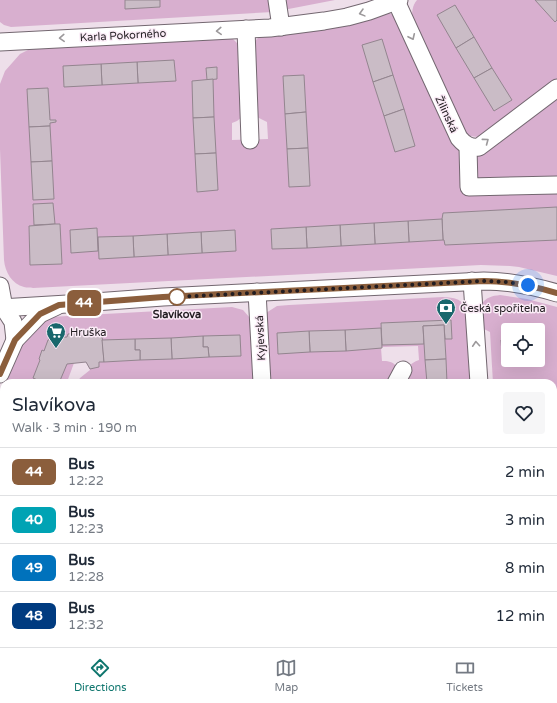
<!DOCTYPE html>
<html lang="en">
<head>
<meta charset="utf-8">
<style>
  :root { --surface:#fff; --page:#f6f6f7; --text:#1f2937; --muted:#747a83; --line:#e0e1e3; --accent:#0f766e }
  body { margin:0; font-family:"Varela Round",sans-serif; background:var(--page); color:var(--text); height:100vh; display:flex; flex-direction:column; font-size:15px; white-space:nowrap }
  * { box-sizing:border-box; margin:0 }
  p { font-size:13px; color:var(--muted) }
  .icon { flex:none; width:22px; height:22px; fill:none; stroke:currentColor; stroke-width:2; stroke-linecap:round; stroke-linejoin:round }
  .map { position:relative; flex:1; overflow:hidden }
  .panel { position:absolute; left:0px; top:379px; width:557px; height:268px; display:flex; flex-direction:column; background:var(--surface); border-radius:12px 12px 0 0; box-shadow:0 4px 16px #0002 }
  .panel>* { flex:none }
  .badge { padding:0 8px; border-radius:6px; font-size:14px; line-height:26px }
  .fabs { position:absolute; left:501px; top:323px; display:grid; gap:8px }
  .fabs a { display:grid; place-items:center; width:44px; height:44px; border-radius:4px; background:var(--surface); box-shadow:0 4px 16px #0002; font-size:20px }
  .you { position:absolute; width:20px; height:20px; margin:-10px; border:3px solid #fff; border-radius:50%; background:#1a73e8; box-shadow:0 0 0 6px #1a73e833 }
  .map>.badge { position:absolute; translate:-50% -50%; box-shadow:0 0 0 2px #fff }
  .round { display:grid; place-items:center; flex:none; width:42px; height:42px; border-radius:4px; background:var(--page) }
  .overview { display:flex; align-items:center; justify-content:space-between; height:68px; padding:0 12px }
  h1 { font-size:19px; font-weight:600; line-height:30px }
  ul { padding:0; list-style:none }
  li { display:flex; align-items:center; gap:12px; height:48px; padding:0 12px; border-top:1px solid var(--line) }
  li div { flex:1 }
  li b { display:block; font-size:15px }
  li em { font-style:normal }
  li .badge { min-width:44px; font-weight:700; text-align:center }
  .dock { display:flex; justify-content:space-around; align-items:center; height:56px; border-top:1px solid var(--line); background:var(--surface); font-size:11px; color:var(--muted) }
  .dock a { display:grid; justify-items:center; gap:2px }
  .dock .on { color:var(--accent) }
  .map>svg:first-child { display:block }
</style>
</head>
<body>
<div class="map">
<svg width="557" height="647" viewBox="0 0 557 647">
  <rect width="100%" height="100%" fill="#eedfea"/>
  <g fill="#d8afcf" fill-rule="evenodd">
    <path d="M0,0H125L126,8L160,7V0H335L273,12L11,27L4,25L0,22Z"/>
    <path d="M417,0H557V80L478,137L470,136L464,132L412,19C412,12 412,6 417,0Z"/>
    <path d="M387,12L396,16L459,148L557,93V276L519,267L510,266L481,265L33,288C30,287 27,288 24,287C12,284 5,272 4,260L0,149V84L5,71L20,54L36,46L228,37L233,39L238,44L242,117L237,121L232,123V140L268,139L267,122L257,117L253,43L258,38L267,33Z"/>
    <path d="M500,295L527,299L557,307V647H492V643H553V383H493L490,332L480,327L481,305C486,297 492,296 500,295ZM508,330H538V360H508Z"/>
    <path d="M443,297C455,298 460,298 468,309L473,383H400C405,373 408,363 419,360L418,346L382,347L381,348L382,361C387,361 392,361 396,366L391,383H266V313L277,306L289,305Z"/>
    <path d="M232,307L243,310L250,318L252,324L255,383H77L80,378L90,370L86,362L74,363L67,382V383H4V643H482V647H0V391L17,347L23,336L50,317Z"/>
  </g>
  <g fill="#cabcc6" stroke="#93858f">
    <path d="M125,0H160V7L125,9Z"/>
    <path d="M535,0H557V20L555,22Z"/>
    <path d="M455,5L474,37L456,48L437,15Z"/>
    <path d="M474,37L492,68L474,78L456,48Z"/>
    <path d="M382,39L393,75L373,82L362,45Z"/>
    <path d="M174,60L176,81L138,83L137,62Z"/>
    <path d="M137,62L138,83L102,85L101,64Z"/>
    <path d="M101,64L102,85L64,87L63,66Z"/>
    <path d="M217,67V79L207,80L206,68Z"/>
    <path d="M492,68L512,100L494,111L474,78Z"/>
    <path d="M304,75L306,112L285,114L283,76Z"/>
    <path d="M393,75L404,109L384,116L373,82Z"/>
    <path d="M213,79L214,117L193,118L192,81Z"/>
    <path d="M48,88L50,120H56V122L50,123V126L29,127L27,89Z"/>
    <path d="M404,109L415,146L395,152L384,116Z"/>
    <path d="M306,112L308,148L287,149L285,114Z"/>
    <path d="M214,117L216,153L195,154L193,118Z"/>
    <path d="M50,126L52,161L31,162L29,127Z"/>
    <path d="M308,148L310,186L289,187L287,149Z"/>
    <path d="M216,153L218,190L197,192L195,154Z"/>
    <path d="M52,161L54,199L33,200L31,162Z"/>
    <path d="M53,203L55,224L34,225L33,204Z"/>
    <path d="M557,207V240L445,245L444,240H443L442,219L443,213Z"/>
    <path d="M442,219L443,240L409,242L408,221Z"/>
    <path d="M408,221L409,242L375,244L374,223Z"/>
    <path d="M374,223L375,244L341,246L340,225Z"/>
    <path d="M55,224H60L62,264L30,265L29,226Z"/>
    <path d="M340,225L341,246L307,248L306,227Z"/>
    <path d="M306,227L307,248L272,249L271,229Z"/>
    <path d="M97,228L98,251L71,253L70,230Z"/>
    <path d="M235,230L236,251L202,253L201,232Z"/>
    <path d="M201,232L202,253L168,255L167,234Z"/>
    <path d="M167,234L168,255L134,257L133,236Z"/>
    <path d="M133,236L134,257L99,259L98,237Z"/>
    <path d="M451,320L452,339H445L444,325L423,326L424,344L382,345L381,323Z"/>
    <path d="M444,325L446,359L425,360L423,326Z"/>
    <path d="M381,328L382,348L346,351L345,330Z"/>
    <path d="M345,330L346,351L310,352L309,331Z"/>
    <path d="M309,331L310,352L278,354L277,333Z"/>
    <path d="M75,333V336H82V335H84V336H88V334H89V336L102,335L104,362H99V367L90,369L86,362L67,364L59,383H44L33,378L40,360L39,359L42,350L44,351L48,340L54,338L67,337L68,334Z"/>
    <path d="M240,335L241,356L209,357L208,347H203V336Z"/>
    <path d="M203,336V347H208L209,357L172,359L171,338Z"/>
    <path d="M171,338L172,359L140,360V350H135V339Z"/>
    <path d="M135,339V350H140V360L104,362L102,340Z"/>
    <path d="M501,340H506L508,365L503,366Z"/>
    <path d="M446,359L447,383H427L425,360Z"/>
    <path d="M4,466V478L0,477Z"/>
    <path d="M0,477L4,478V514L0,513Z"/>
    <path d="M0,513L4,514L0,524Z"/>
    <path d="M4,585V603L0,601V595Z"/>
    <path d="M0,618L3,620L4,618V643H17L16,647H0Z"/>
    <path d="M83,643H122V647H84Z"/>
    <path d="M122,643H159V645L148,647H122Z"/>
    <path d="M215,643H254V645L246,647H215Z"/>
    <path d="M355,643H374L356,647Z"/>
  </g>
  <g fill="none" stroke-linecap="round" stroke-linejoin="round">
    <g stroke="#736770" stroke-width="19">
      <g id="minor">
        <path d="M277,0L281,27"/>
        <path d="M396,1L459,138C465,145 470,148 479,147L557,88"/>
        <path d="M246,29L250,140"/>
        <path d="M0,42L270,28L324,21L347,17L369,11L399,0"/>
        <path d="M468,147L469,187L557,185"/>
        <path d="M472,281L479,383"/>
        <path d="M0,286L4,308L13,322L15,340"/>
        <path d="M257,292L262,383"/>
        <path d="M0,308L67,304L163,297L484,281C509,281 533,286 557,293"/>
        <path d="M0,374L15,340L40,314L57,306"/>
        <path d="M396,383L403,370"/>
        <path d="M487,647V643"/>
      </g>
    </g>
    <use href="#minor" stroke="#fff" stroke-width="17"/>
  </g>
  <defs><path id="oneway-chevron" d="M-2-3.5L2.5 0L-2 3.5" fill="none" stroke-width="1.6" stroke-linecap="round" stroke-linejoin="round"/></defs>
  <g stroke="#9c999b">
    <use href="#oneway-chevron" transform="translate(362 13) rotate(165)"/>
    <use href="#oneway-chevron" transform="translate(219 31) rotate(177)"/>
    <use href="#oneway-chevron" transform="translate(412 37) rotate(65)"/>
    <use href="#oneway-chevron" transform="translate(62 38) rotate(177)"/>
    <use href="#oneway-chevron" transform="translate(486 141) rotate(-37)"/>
    <use href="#oneway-chevron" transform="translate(476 344) rotate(-94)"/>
  </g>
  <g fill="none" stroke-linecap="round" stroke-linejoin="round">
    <g stroke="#fff" stroke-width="9">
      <path id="line" d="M0,374L15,340L40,314L59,305L163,297L484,281C509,281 533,286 557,293"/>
    </g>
    <use href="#line" stroke="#8b5e3c" stroke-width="6"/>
    <path stroke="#221d21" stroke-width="4" stroke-dasharray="0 7.2" d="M177,297H176L484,281L506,282L528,285"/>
  </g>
  <defs>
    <g id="bank-pin" transform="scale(1)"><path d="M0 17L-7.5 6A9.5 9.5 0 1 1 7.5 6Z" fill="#19676c" stroke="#fbecf7"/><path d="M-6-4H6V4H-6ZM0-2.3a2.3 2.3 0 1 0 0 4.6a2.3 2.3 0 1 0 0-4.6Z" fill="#fff"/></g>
    <g id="supermarket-pin" transform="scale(1)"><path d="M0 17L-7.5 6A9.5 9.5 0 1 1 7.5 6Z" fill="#19676c" stroke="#fbecf7"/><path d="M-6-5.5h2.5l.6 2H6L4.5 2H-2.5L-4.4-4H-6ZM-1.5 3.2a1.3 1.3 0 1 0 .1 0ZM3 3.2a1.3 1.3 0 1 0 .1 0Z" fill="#fff"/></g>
  </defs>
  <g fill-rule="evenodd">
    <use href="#bank-pin" x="446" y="308"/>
    <use href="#supermarket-pin" x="56" y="332"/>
  </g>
  <circle fill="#fff" stroke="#8b5e3c" stroke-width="2" cx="177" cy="297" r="8"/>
  <g text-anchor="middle" stroke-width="3" stroke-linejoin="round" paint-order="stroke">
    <g font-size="11" fill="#221d21" stroke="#fbecf7">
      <text transform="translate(123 35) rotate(-3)" y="4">Karla Pokorného</text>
      <text transform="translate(447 114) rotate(65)" y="4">Žilinská</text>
      <text transform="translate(260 338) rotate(-93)" y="4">Kyjevská</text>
    </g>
    <g font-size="11" fill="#221d21" stroke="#fbecf7" text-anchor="start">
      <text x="460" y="312">Česká spořitelna</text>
      <text x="70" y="336">Hruška</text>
    </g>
    <g font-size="11" font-weight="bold" fill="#221d21" stroke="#fbecf7">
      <text x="177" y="318">Slavíkova</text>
    </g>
  </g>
</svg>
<div class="fabs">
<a><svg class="icon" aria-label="locate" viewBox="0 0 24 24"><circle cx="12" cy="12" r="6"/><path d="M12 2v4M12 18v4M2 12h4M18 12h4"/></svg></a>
</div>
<div class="you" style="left:528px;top:285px"></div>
<b class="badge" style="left:84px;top:303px;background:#8b5e3c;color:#fff">44</b>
<section class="panel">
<div class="overview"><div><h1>Slavíkova</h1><p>Walk · 3 min · 190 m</p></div><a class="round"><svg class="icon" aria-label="heart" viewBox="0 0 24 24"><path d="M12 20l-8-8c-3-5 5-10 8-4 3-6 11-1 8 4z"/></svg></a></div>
<ul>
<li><span class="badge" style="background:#8b5e3c;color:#fff">44</span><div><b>Bus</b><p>12:22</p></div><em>2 min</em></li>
<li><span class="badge" style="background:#00a3b4;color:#fff">40</span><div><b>Bus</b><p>12:23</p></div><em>3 min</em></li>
<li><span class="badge" style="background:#0072bc;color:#fff">49</span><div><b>Bus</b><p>12:28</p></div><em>8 min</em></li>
<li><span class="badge" style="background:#003b80;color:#fff">48</span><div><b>Bus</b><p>12:32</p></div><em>12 min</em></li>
</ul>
</section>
</div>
<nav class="dock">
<a class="on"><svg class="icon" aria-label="directions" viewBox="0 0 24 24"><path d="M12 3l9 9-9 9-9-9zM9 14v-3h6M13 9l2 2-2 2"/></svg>Directions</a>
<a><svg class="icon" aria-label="map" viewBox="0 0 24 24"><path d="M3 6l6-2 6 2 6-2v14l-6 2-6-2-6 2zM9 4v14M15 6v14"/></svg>Map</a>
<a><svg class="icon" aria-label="tickets" viewBox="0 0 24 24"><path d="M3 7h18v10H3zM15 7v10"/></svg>Tickets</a>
</nav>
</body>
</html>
